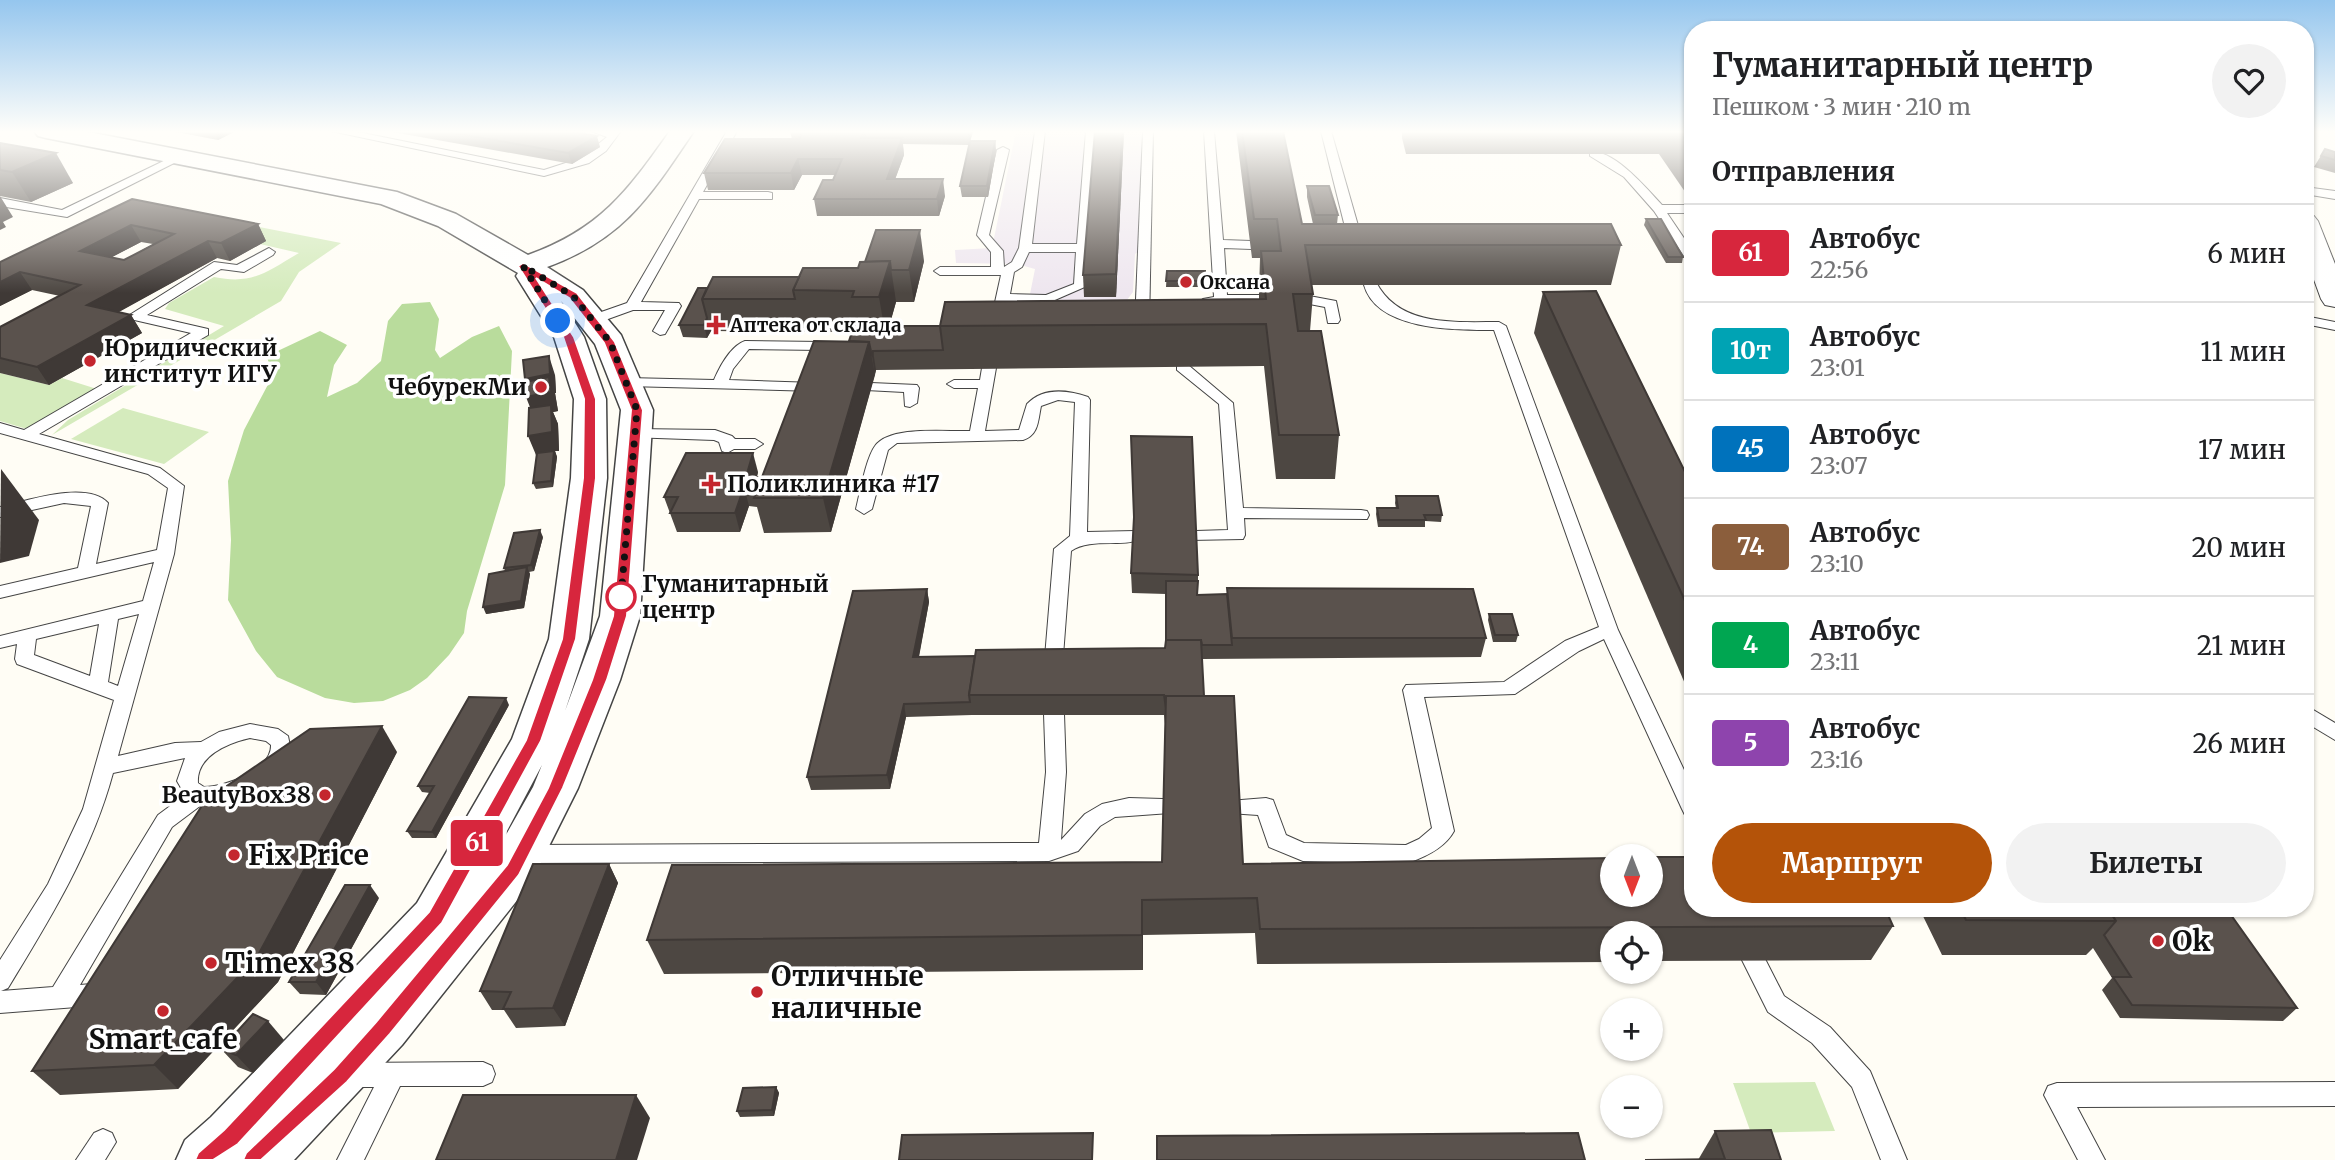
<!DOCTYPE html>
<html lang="ru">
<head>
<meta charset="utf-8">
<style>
  :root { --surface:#fff; --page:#f2f2f2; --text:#202124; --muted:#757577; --line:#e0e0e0; --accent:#b45309 }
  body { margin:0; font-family:Merriweather,serif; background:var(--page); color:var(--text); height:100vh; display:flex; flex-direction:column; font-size:26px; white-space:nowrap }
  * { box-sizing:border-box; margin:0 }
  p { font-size:23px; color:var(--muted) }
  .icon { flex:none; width:38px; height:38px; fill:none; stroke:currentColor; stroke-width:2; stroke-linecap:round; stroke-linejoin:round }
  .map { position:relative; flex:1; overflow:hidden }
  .sheet { position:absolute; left:1684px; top:21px; width:630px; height:896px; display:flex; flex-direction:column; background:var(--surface); border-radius:28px; box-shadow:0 2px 5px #0004 }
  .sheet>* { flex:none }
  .badge { padding:0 14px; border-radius:5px; font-size:24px; line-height:46px }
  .needle { width:46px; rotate:180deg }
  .buttons { position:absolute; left:1600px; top:844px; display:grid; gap:14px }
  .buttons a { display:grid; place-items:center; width:63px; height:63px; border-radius:50%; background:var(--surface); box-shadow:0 2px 5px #0004; font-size:35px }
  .you { position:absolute; width:35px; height:35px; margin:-18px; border:5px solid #fff; border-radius:50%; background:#1a73e8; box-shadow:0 0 0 10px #1a73e833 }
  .map>.badge { position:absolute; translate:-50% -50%; box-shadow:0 0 0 4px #fff }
  h2 { padding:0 28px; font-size:26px; line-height:63px }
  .round { display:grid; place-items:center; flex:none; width:74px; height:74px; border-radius:37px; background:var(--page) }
  .headline { display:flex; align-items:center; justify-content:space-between; height:119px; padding:0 28px }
  h1 { font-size:33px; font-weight:700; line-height:52px }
  .cta { display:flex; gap:14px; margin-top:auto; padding:14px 28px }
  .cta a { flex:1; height:80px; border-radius:42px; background:var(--accent); color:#fff; font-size:28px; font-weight:700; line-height:80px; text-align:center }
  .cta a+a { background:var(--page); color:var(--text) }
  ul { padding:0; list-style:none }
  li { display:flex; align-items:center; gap:21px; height:98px; padding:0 28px; border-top:2px solid var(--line) }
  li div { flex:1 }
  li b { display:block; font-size:26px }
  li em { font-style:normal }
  li .badge { min-width:77px; font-weight:700; text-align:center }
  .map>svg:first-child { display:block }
</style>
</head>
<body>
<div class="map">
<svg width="2335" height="1160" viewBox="0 0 2335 1160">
  <rect width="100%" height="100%" fill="#fffdf5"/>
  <path fill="#eee6ef" d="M1016,131H1141V249L1135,254L1133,292L1114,317L1029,299L1035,269L1017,264L956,263L955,250L992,248Z"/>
  <g fill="#d5ebbd">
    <path d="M151,206L341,243L299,272L281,301L52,435L68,420L224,326L165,309L169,303L214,277C253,285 266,272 299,253L260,244Z"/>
    <path d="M0,373L49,385L62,378L97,389L27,429L0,421Z"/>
    <path d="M123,408L209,432L164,464L71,439Z"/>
    <path d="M1815,1082L1835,1131L1751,1133L1733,1083Z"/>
  </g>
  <path fill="#b9dc9c" d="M430,302L439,319L435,350L440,358L472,337L499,326L512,351L505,485L467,611L464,633L449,655L427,678L410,690L383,701L354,703L325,698L277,677L256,651L228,600L231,540L228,481L244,430L272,377L267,356L320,331L347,345L334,365L327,397L357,383L381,361L388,321L402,304Z"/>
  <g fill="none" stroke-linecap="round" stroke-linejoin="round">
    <g stroke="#444" stroke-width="2">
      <g id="service">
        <path d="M331,131H353L544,170L581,158L607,137L591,131H621L606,151L589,163L544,176Z"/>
        <path d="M727,131H737L703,192H768L772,193V199H699L641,302L679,303L681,306L665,334L660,335L653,331L665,310H633L597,323H587V317L627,303Z"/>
        <path d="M1035,131H1045L1032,244H1077L1086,131H1096L1087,286L1048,303L1008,302L1004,325L997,329L990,325L1001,275H940L934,271L940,267H991V252L977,235L997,150L1003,147L1009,150L989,235L1003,251L1004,267L1012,262L1019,248ZM1029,252H1076L1074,284L1046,295L1010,294L1014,272L1022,267Z"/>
        <path d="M1143,131H1153L1149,324L1142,328L1135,324Z"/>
        <path d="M1204,131H1214L1223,240L1251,241L1257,245L1251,249L1224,248L1227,295H1259L1266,299C1255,308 1235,302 1222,303C1210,304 1204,316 1191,314V308L1203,299L1214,297Z"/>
        <path d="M1321,131H1331L1363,243L1361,246L1355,247L1349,243Z"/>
        <path d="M1590,152C1614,149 1647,189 1662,205H1692V213H1667L1692,250V263L1688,262L1654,211L1624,177L1590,156Z"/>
        <path d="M176,155L186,157L67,217L0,206V198L62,210Z"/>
        <path d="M2305,187L2335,191V199L2305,194Z"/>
        <path d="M269,248L275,252L273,255L244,272L221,269L147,315L208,329V335L39,434L160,468L184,486L174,554L118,756L175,743L201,742L219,732L250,724L278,729L288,736L291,751L282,768L256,789L232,799L204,803L172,827L80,985L102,983L110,986L114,994L110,1002L102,1005L0,1013V960L48,884L83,809L114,700L17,664L15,659L17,644L0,648V636L143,601L154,562L0,598V586L78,568L91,506L64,503L0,517V507C26,501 87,480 108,503L96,564L157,550L168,488L148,474L0,433V423L24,430L191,333L130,319L128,316L214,262L237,265ZM139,614L118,686L108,682L118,619ZM99,624L90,676L34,655L36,639ZM250,738L266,741L271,745C272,770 225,787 204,787L198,783C196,756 228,743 250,738ZM185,758L177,781L185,795L158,815L53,987L1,991L8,988C50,919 92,851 113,773Z"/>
        <path d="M1371,281L1376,282C1399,327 1455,322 1499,322L1506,326L1618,630L1692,787V817L1685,815L1682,809L1604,639L1579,651L1515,694L1424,697L1454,831C1445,848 1425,857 1408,863L1303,861L1269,847L1258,815L1229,813L1226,807L1229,801L1266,798L1273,800L1286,835L1304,843L1406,845L1419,839L1432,828L1403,690L1406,685L1504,682L1565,641L1599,627L1494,330C1456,330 1377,331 1364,285Z"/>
        <path d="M1304,295L1336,301L1340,320L1338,323H1328L1325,307L1299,302L1297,299Z"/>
        <path d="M2305,316L2335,322V330L2305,324Z"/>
        <path d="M745,341L822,342L829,346L822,350L749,349L733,369L729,380L816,383L823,387L816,391L627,386L620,382L627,378L714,380C720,366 731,346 745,341Z"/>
        <path d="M1182,363L1187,364L1233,403L1243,508L1361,510L1367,511L1369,515L1367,519L1244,518L1245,535L1243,539L1190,540L1188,536L1196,531L1228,530L1219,404L1177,370V364Z"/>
        <path d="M989,364L996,368L985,431L1019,430L1027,404C1043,387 1068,390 1088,397L1090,400L1087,532L1135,531L1143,536C1131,550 1092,536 1071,551L1062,669L1060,674H1046L1044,669L1054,549L1070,536L1075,402L1058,400L1041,406C1038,420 1039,435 1023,440L897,443L888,450L872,509L864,514L856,509C860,493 866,458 875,446C890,425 946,432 970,431L978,388H954L947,384L954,380H980L982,368Z"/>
        <path d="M871,383L917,385L919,388L917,403L910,407L905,406L904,392L866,390L864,387L866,384Z"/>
        <path d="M634,429L715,430L732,436L735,439H755L763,444L755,449H734L727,453L722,451L719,442L714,440L629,437L626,434L629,431Z"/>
        <path d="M2305,705L2335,723V740L2305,722Z"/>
        <path d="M1054,707L1061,709L1064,714L1066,772L1061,840L1085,814L1102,804L1129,798L1163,799L1170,801L1173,807L1170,813L1115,817L1100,826L1078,851L1049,861L521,863L513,860L510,854L513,848L521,845L1039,843L1046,772L1044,714L1047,709Z"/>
        <path d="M1754,950L1762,953L1784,996L1830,1027L1870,1071L1907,1160H1881L1852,1087L1812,1043L1768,1012L1742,960L1746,953Z"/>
        <path d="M483,1062L492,1066L495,1074L492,1082L483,1086H400L364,1160H337L374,1087H350L341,1083L338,1075L341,1067L350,1063Z"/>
        <path d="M2335,1082V1106L2077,1107L2105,1160H2078L2044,1095L2048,1086L2057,1083Z"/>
        <path d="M103,1129L112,1133L116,1142L105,1160H76L94,1133Z"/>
      </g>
    </g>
    <g stroke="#444" stroke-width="2">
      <path id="minor" d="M2305,213L2314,216L2318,221L2335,264V307L2325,305L2321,299L2305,255Z"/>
    </g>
    <g stroke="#444" stroke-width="3">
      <path id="tertiary" d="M34,131H83L397,192L456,214L528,255C600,229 627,192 670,131H694C650,196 624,239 547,267L583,290L621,335L653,410L640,616L620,680L578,788L530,884L402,1045L294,1160H176L185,1140L211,1117L417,903L512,739L549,639L571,478L574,399L554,337L516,276L518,273L438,226L381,204L46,138L38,136ZM561,301L595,344L621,410L600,616L565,711L589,639L607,478L606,399L584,337ZM542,765L533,787L490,863Z"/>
    </g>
    <use href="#service" fill="#fff" fill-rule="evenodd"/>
    <use href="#minor" fill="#fff" fill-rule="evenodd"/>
    <use href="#tertiary" fill="#fff" fill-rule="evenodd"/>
  </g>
  <g fill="#4d4742" fill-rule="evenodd">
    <path d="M171,131H236L218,140Z"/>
    <path d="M387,131H568L600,147L572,164Z"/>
    <path d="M790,131H973L969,145L903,144L904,155L895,179L945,196L939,216H817L814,199L833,180L835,175H802L794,190H708L704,173L792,139Z"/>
    <path d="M1095,131H1124L1116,297H1084L1083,275Z"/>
    <path d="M1236,131H1283L1302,224H1313L1307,197V186L1338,215L1337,224L1621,245L1611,285H1312L1313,294L1310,331L1339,435L1335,479H1276L1264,366L876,370L831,532L764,533L757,507L749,506L740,532H677L664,497L758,472L757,477H763L849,341L852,332L711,331L707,338L683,337L679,325L707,288L924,261L914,302H896L889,326H940L1259,299V292L1260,258H1252Z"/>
    <path d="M1402,131H1692V202L1659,154H1406L1402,138Z"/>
    <path d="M995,141L996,152L988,197H962L960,186Z"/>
    <path d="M0,143L73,183L31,202L0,196Z"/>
    <path d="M2325,149L2335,152V173L2314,167Z"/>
    <path d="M132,199L258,224L266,241L230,261L217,258L118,312L131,315L142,333L49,385L0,373V327L60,296L32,290L0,306V262ZM141,242L153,244L124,260L112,257Z"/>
    <path d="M1646,219L1683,257L1682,263H1666L1644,225Z"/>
    <path d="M1167,271H1205V287H1166Z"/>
    <path d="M1543,292L1692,486V700L1534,333Z"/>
    <path d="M555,375L556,393H555L558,411L553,412L558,424L559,451H555L557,457L553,487L536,489L533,483L537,455H536L531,408Z"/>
    <path d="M1396,496L1442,515L1441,522L1425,521V527H1378L1376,514L1377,508H1396L1395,503Z"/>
    <path d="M543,537L534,571L529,572L530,574L524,608L486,614L505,571L504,568Z"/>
    <path d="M1131,573L1198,575V595L1227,594V588L1486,638L1481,657L1202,659L1204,696L1243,864L1692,908H2226L2297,1008L2283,1021L2120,1018L2102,990L2112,978L2093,948L2086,955H1942L1921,912H1887L1893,926L1871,960L1650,961V933H1612V962L1257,964L1255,933L1143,935V970L664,974L647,940L1162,862L1165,724L1164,715H972L906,717L890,789L811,790L807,777L927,589L929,602L919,657L975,656L1165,648L1166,594L1132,593Z"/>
    <path d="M1489,614L1518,635L1516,642H1493L1488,620Z"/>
    <path d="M509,705L436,838H412L407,831L430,793L422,792L418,786Z"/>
    <path d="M397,752L278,982L178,1089L60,1095L32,1071Z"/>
    <path d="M609,864L618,883L565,1026L516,1028L504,1010H492L480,991Z"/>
    <path d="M379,898L326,995L300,994L289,982Z"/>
    <path d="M284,1040L253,1073L238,1067L221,1049Z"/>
    <path d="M776,1087L779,1093L774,1116L740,1117L737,1111Z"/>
    <path d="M1715,1131L1781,1160H1698Z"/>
  </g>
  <g fill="#3f3936">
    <path d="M214,131H236L218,140Z"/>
    <path d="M864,131H866L868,144L861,138Z"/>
    <path d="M968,131H973L969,145Z"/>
    <path d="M1122,131H1124L1116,297V274Z"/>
    <path d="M597,136L600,147L572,164L568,153Z"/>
    <path d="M902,138L904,155L889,196L887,179Z"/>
    <path d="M995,141L996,152L988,197L987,186Z"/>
    <path d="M56,153L73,183L31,202L12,172Z"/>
    <path d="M798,159L802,175L794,190L791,173Z"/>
    <path d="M943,179L945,196L939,216L937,199Z"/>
    <path d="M0,196L13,217L3,222L6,227L0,230Z"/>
    <path d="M258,224L266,241L230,261L221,243Z"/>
    <path d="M131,225L141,242L91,268L80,251Z"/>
    <path d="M920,230L924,261L914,302L909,270Z"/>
    <path d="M208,241L217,258L99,323L87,305Z"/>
    <path d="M890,261L896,302L886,338L879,297Z"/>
    <path d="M20,272L32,290L0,306V282Z"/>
    <path d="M131,315L142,333L49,385L37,367Z"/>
    <path d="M707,318L711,331L707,338L704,325Z"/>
    <path d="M869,342L875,375L831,532L823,498Z"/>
    <path d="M873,351L876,370L875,375L872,356Z"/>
    <path d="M549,356L555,375L556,393H555L558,411L553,412L558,424L559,451H555L557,457L553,487L551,481L554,451L536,455L528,436L533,415L526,397L531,396L525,379Z"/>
    <path d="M753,453L758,472L754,487L746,477Z"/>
    <path d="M1,469L39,520L29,556L0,563Z"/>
    <path d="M744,487L749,506L740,532L735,513Z"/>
    <path d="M540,530L543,537L534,571L531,565Z"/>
    <path d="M527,567L530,574L524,608L486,614L483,607Z"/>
    <path d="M927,589L929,602L916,671L913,657Z"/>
    <path d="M506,698L509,705L436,838L432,832Z"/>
    <path d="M904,704L906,717L890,789L887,775Z"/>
    <path d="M382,726L397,752L278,982L178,1089L154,1065Z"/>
    <path d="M609,864L618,883L565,1026L553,1008Z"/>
    <path d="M370,885L379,898L326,995L316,982Z"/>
    <path d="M1142,900L1143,935V970L1142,935Z"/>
    <path d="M268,1021L284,1040L253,1073L236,1055Z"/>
    <path d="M776,1087L779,1093L774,1116L772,1110Z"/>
    <path d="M636,1095L650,1118L637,1160H616Z"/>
  </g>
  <g fill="#5a524d" stroke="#3f3936" stroke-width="2" fill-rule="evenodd">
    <path d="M443,131H568L597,136L568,153Z"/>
    <path d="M803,131H864L861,138H902L887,179H943L937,199H814L823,180H833L842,159H798L791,173H704L725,139H799Z"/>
    <path d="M1095,131H1122L1116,274L1083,275Z"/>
    <path d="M1242,131H1283L1302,224H1611L1621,245H1305L1313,294H1293L1298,331H1321L1339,435H1279L1266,324L940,326L945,302L1266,299L1261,251H1281L1277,219H1254Z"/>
    <path d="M1679,131H1692V149Z"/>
    <path d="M970,141H995L987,186H960Z"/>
    <path d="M0,143L56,153L12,172L0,170Z"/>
    <path d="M2325,149L2335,152V160L2321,156Z"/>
    <path d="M1307,186H1329L1338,215H1315Z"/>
    <path d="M132,199L258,224L221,243L208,241L87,305L131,315L37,367L0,358V327L80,285L20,272L0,282V262ZM131,225L174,234L124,260L80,251Z"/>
    <path d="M1646,219H1661L1683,257H1668Z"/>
    <path d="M876,230H920L909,270H891L890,261L865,262Z"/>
    <path d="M890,261L879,297H852L854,291L793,290L803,268H858L860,262Z"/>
    <path d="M1167,271H1205V281H1166Z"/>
    <path d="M713,277H799L793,290L795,299H702Z"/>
    <path d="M698,288H707L702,299L707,318L704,325H679Z"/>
    <path d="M1596,291L1692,486V616L1543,292Z"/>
    <path d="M856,320H883L881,326H940L943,350L873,351L872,356L869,342L849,341Z"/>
    <path d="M814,341L869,342L823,498H754Z"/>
    <path d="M549,356L550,374L525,379L523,360Z"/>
    <path d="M549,377L551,392L526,397L525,382Z"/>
    <path d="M551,405L552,432L528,436L529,408Z"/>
    <path d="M1131,436L1192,437L1198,575L1131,573L1134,517Z"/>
    <path d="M554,451L551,481L533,483L537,453Z"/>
    <path d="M686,453H753L746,477H763L759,487H744L735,513H670L678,497H664Z"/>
    <path d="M1396,496H1438L1442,515H1424L1426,520H1379L1377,508H1398Z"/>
    <path d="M540,530L531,565L504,568L514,533Z"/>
    <path d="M527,567L521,601L483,607L489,574Z"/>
    <path d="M1166,581H1198L1197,595L1227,594L1232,645H1202L1201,640H1166Z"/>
    <path d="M1227,588L1473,589L1486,638H1232Z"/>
    <path d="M927,589L913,657L975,656L969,695L970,702L904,704L887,775L807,777L853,591Z"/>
    <path d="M1489,614H1512L1518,635H1495Z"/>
    <path d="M1166,640H1201L1204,696H1166V708L1164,695H969L976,650L1165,648Z"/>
    <path d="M1166,696H1234L1243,864L1612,858V894H1650V857H1692V908H1885L1893,926L1260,929L1257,898L1142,900V935L647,940L672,865L1162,862Z"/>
    <path d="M469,697L506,698L432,832L407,831L434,786H418Z"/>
    <path d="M382,726L257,957L154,1065L32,1071L205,801L310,729Z"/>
    <path d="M533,864H609L553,1008L503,1009L511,992L480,991Z"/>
    <path d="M345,885H370L316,982H289Z"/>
    <path d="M1960,908H2108L2116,921L1966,920Z"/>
    <path d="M2108,908H2226L2297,1008L2132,1005L2113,977H2131L2104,935L2116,921Z"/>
    <path d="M253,1014L268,1021L236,1055L221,1049Z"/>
    <path d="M776,1087L772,1110L737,1111L743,1088Z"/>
    <path d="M463,1095H636L616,1160H436Z"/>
    <path d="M1771,1130L1781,1160H1645L1725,1159L1715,1131Z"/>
    <path d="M1093,1133L1092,1160H899L902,1135Z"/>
    <path d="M1578,1133L1585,1160H1157V1136Z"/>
  </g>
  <linearGradient id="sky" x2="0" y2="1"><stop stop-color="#95c6ee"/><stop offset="0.45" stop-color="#fffefa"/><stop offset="1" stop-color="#fffefa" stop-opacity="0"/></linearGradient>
  <rect width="2335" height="293" fill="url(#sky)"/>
  <path fill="#d7263d" stroke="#fff" stroke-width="2" d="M523,263L577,293L615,342L643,410L627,616L607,680L563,788L519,875L390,1034L347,1082L261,1160H243L246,1153L334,1069L376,1022L507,865L548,788L592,680L613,616L631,410L604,343L569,298L536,278L574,337L596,399V478L576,639L541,741L442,923L238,1144L213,1160H195L198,1153L224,1130L429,912L526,740L562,639L583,478L584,399L563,337L518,266Z"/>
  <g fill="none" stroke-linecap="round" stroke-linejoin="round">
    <path stroke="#111" stroke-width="7" stroke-dasharray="0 12.6" d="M558,321L523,266L573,296L610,342L637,410L621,597"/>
  </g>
  <g fill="#c4262e" stroke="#fff" stroke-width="2.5">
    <circle cx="1186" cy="282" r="7"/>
    <path d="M712.5 314.5h7v7h7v7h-7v7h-7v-7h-7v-7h7z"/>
    <circle cx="90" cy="361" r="7"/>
    <circle cx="541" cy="387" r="7"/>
    <path d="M707.5 473.5h7v7h7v7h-7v7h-7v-7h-7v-7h7z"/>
    <circle cx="325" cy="795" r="7"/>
    <circle cx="234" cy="855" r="7"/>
    <circle cx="2158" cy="941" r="7"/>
    <circle cx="211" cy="963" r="7"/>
    <circle cx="757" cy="992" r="7"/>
    <circle cx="163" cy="1011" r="7"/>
  </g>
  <circle fill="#fff" stroke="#d7263d" stroke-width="3.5" cx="621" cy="597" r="14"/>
  <g text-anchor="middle" stroke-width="7" stroke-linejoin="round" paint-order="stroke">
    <g font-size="19" font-weight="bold" fill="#111" stroke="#fff" text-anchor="start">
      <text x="1200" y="289">Оксана</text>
      <text x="730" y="332">Аптека от склада</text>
    </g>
    <g font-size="23" font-weight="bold" fill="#111" stroke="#fff" text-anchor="start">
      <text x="104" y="356">Юридический<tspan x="104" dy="26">институт ИГУ</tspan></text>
      <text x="527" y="395" text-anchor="end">ЧебурекМи</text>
      <text x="727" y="492">Поликлиника #17</text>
      <text x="311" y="803" text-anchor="end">BeautyBox38</text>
    </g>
    <g font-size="23" font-weight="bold" fill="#111" stroke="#fff" text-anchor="start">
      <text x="642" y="592">Гуманитарный<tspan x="642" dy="26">центр</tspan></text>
    </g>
    <g font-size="28" font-weight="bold" fill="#111" stroke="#fff" text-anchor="start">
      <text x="248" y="865">Fix Price</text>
      <text x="2172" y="951">Ok</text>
      <text x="225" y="973">Timex 38</text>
      <text x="771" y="986">Отличные<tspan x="771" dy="32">наличные</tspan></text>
      <text x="163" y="1049" text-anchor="middle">Smart_cafe</text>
    </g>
  </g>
</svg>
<div class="buttons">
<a><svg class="needle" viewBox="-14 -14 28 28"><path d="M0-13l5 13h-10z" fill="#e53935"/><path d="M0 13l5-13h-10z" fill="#757577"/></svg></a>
<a><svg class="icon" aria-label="locate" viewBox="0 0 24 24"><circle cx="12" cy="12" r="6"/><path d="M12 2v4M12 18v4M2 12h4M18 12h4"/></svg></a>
<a>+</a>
<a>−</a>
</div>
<div class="you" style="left:558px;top:321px"></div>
<b class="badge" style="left:477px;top:843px;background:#d7263d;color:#fff">61</b>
<section class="sheet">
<div class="headline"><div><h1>Гуманитарный центр</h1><p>Пешком · 3 мин · 210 m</p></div><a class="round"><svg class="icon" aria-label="heart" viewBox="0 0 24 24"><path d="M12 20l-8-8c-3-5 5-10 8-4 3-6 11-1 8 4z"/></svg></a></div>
<h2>Отправления</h2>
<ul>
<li><span class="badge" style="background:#d7263d;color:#fff">61</span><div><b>Автобус</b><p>22:56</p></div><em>6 мин</em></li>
<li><span class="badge" style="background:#00a3b4;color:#fff">10т</span><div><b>Автобус</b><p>23:01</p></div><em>11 мин</em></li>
<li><span class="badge" style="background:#0072bc;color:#fff">45</span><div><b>Автобус</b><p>23:07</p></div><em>17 мин</em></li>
<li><span class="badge" style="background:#8b5e3c;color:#fff">74</span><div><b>Автобус</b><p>23:10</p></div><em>20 мин</em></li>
<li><span class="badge" style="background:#00a651;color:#fff">4</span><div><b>Автобус</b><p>23:11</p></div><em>21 мин</em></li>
<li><span class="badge" style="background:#8e44ad;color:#fff">5</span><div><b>Автобус</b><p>23:16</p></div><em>26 мин</em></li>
</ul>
<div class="cta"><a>Маршрут</a><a>Билеты</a></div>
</section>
</div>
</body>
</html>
